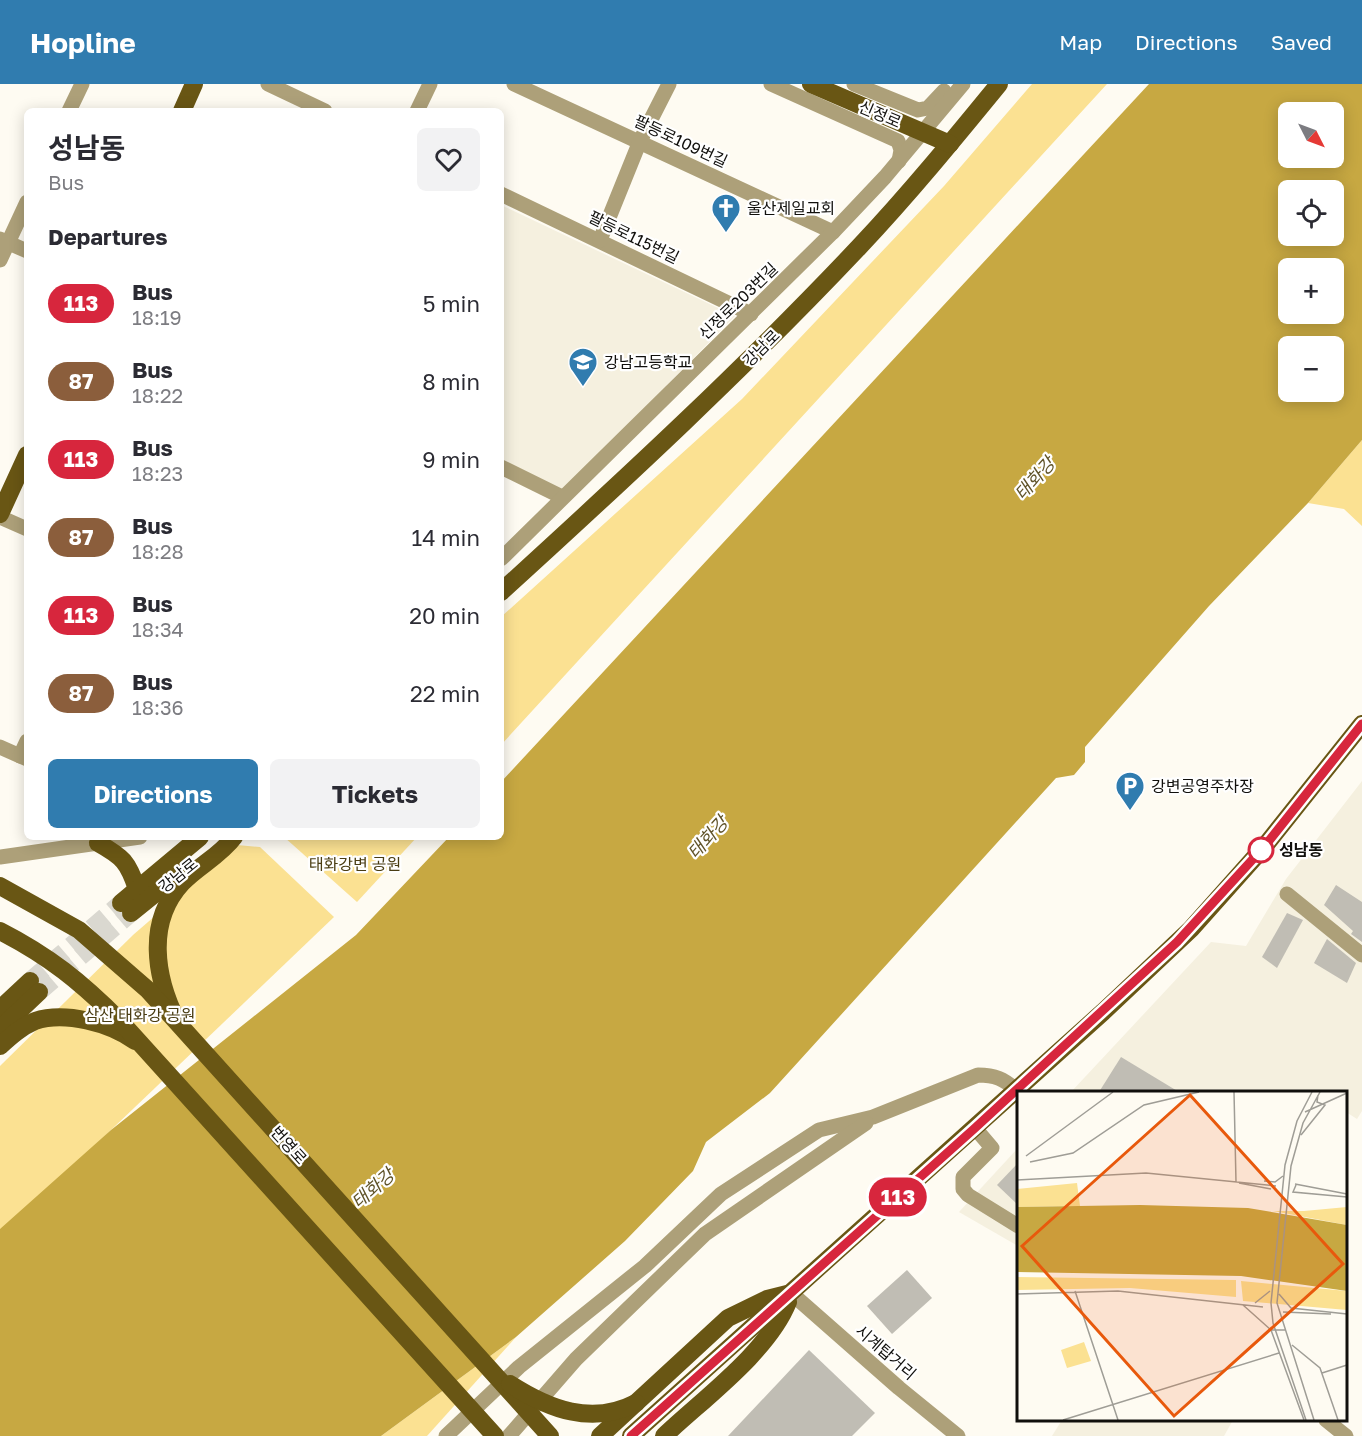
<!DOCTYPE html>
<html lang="en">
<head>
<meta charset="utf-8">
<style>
  :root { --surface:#fff; --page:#f2f2f3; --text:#2b2b33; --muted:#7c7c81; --accent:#307caf }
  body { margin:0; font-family:"Golos Text","Noto Sans KR",sans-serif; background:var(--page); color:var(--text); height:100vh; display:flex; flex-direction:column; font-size:22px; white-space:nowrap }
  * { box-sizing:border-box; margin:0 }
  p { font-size:20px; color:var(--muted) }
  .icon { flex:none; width:33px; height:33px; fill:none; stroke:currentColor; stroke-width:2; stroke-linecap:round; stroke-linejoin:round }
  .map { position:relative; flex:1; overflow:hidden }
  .side { position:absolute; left:24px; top:24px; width:480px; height:732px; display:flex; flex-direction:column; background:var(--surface); border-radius:9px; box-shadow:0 3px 15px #0003 }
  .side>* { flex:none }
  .badge { padding:0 12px; border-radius:20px; font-size:21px; line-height:39px }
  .needle { width:39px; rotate:132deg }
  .buttons { position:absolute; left:1278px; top:18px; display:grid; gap:12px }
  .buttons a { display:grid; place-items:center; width:66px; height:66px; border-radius:9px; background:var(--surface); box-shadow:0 3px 15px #0003; font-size:30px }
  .map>.badge { position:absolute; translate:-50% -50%; box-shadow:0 0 0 3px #fff }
  h2 { padding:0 24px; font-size:22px; line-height:54px }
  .round { display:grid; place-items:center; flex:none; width:63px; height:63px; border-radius:9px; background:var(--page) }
  .overview { display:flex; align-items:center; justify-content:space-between; height:102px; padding:0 24px }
  h1 { font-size:28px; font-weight:700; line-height:45px }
  .primary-button { display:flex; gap:12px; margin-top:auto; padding:12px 24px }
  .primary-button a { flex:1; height:69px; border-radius:9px; background:var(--accent); color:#fff; font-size:24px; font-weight:700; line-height:69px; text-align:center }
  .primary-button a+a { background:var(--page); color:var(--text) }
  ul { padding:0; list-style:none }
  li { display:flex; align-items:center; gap:18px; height:78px; padding:0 24px }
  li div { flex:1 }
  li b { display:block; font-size:22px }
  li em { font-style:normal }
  li .badge { min-width:66px; font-weight:700; text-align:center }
  header { display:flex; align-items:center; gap:36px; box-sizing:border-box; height:84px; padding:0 30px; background:var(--accent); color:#fff }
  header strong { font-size:28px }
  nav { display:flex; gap:33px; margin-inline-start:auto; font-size:21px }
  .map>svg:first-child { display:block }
</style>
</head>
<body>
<header>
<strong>Hopline</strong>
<nav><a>Map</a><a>Directions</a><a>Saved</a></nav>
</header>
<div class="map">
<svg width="1362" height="1352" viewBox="0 0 1362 1352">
  <rect width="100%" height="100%" fill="#fefbf2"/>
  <g fill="#f5f0df">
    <path d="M501,121L735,232L563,406L501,376Z"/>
    <path d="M1362,697V1027L1357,1035L1346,1028V1008H1313L1308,1006L1307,1008H1071L1211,858L1246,862L1286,795Z"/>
    <path d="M1018,1064V1162L959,1128Z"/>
    <path d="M1062,1336H1233L1224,1352H1052Z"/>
  </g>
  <g fill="#fbe192">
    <path d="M1032,0H1107L501,661V533L742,315L944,102Z"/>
    <path d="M1362,356V442L1344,425L1308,419Z"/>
    <path d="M284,753H417L357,818Z"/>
    <path d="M237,761L260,763L334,833L0,1152V982L133,851Z"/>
    <path d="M516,1253L427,1352H381Z"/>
  </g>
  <path fill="#c7a842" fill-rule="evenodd" d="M1149,0H1362V356L1308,419L1209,522L1085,663V678L1074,691L1056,694L770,1009L706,1058L693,1087L625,1157L516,1253L381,1352H0V1145L111,1046L356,851L449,753H501V698ZM1288,28H1334V74H1288ZM1288,106H1334V152H1288ZM1288,184H1334V230H1288ZM1288,262H1334V308H1288Z"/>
  <g fill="#c0bdb4">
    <path d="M1336,801L1362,818V858L1351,850L1353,847L1324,821Z"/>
    <path d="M1287,829L1303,836L1277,884L1262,873Z"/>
    <path d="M1327,855L1356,879L1347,899L1314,879Z"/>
    <path d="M1121,973L1179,1008H1099Z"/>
    <path d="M1018,1079V1121L997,1101Z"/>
    <path d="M907,1186L932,1214L892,1250L867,1222Z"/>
    <path d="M809,1266L875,1329L852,1352H728Z"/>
  </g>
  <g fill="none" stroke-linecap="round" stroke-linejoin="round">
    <g stroke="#dad8d0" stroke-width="18" stroke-dasharray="18 9" stroke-linecap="butt">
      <path d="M30,897L121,819"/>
      <path d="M39,908L131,829"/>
    </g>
    <g stroke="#ada079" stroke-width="15">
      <path d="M268,0L325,27"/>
      <path d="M514,0L833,148"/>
      <path d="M771,0L898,57L901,66L899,77"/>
      <path d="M854,0L918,26L928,24L944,7"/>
      <path d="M69,27L82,0"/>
      <path d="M417,27L430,0"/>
      <path d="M501,110L751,230"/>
      <path d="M0,155L27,167"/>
      <path d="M600,156L640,57L669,0"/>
      <path d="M0,176L27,118"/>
      <path d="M501,383L562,413"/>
      <path d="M0,433L27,445"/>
      <path d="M501,475L833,148L885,93L963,0"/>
      <path d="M0,663L27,675"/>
      <path d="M20,672L27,657"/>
      <path d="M0,773L140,753"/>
      <path d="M1287,810L1362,871"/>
      <path d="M975,1044L992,1064L963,1093V1105L968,1111L1018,1142"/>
      <path d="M791,1209L899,1304L958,1352"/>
      <path d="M1326,1336L1346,1352"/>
      <path d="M446,1352L519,1283L645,1182L721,1110L819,1046L873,1033L978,991C995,991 1004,995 1016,1006"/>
      <path d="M509,1352L576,1275L705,1150L866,1039"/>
    </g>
    <g stroke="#695614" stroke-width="18">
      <path d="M182,27L194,0"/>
      <path d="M0,430L27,371"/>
      <path d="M501,508C624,396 746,283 860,162C909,110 954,55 999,0"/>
      <path d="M98,759C123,773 128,778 137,805"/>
      <path d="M121,819L200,753"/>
      <path d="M131,829L183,787"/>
      <path d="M0,925L30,897"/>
      <path d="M177,937C155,893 146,838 182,799C198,782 220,772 234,753"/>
      <path d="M0,945L39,908"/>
      <path d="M0,962C11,952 21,943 35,937C65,927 110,939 135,957"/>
      <path d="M600,1352L728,1234L767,1215L787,1210"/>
      <path d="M631,1352L1103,928L1191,845L1264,763L1362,640"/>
      <path d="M664,1352C703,1315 768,1268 788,1218"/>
    </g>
    <g stroke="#695614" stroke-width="18">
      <path d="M811,0L950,60"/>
      <path d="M0,802L79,846L148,906L550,1352"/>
      <path d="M0,847C49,872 81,898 120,937L495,1352"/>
      <path d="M510,1300C549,1325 592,1342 636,1319"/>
    </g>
  </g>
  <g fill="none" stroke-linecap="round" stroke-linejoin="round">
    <g stroke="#fff" stroke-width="14">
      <path id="line" d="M631,1352L975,1044L1177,858L1264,763L1362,640"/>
    </g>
    <use href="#line" stroke="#d7263d" stroke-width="9"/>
  </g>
  <defs>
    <g id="church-pin" transform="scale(1.5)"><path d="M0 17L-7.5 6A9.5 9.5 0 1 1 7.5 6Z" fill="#307caf" stroke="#fff"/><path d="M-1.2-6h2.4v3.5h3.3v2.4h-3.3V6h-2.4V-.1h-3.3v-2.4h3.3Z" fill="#fff"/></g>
    <g id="school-pin" transform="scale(1.5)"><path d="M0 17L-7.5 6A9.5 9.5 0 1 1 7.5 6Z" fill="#307caf" stroke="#fff"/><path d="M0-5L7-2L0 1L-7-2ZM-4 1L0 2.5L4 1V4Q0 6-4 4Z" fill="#fff"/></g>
    <g id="parking-pin" transform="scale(1.5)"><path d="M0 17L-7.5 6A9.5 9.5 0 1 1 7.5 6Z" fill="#307caf" stroke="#fff"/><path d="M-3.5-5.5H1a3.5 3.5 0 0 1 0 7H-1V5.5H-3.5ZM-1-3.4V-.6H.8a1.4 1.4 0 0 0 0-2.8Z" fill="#fff"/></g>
  </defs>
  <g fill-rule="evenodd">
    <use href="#church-pin" x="726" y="124"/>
    <use href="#school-pin" x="583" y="278"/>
    <use href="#parking-pin" x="1130" y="702"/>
  </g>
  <circle fill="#fff" stroke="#d7263d" stroke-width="3" cx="1261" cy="766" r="12"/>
  <g text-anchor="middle" stroke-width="4.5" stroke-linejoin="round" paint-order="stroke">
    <g font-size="16" fill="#100f0c" stroke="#fff">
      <text transform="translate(880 30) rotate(23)" y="6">신정로</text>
      <text transform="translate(681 57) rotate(25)" y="6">팔등로109번길</text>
      <text transform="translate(634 153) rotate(26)" y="6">팔등로115번길</text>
      <text transform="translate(738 217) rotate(-44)" y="6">신정로203번길</text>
      <text transform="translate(761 264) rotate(-45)" y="6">강남로</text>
      <text transform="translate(178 791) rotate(-39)" y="6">강남로</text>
      <text transform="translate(289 1061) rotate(48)" y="6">번영로</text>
      <text transform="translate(886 1268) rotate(41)" y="6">시계탑거리</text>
    </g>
    <g font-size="16" fill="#100f0c" stroke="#fff" text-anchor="start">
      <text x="747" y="130">울산제일교회</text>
      <text x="604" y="284">강남고등학교</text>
      <text x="1151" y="708">강변공영주차장</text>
    </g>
    <g font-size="16" font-weight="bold" fill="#100f0c" stroke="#fff" text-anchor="start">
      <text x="1279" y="772">성남동</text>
    </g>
    <g font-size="16" fill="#4a3d13" stroke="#fff">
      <text x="355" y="786">태화강변 공원</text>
      <text x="140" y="937">삼산 태화강 공원</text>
    </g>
    <g font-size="18" font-style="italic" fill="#605329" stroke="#fff">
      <text transform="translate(1035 395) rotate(-48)" y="6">태화강</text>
      <text transform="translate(708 754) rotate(-48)" y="6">태화강</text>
      <text transform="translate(373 1105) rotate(-41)" y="6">태화강</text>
    </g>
  </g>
  <g transform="translate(1017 1007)">
    <rect width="330" height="330" fill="#fefbf2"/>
    <path d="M60,92L63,115L0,116V98ZM330,116V134L256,120H287ZM0,186L219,189V206L113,197L0,199ZM224,190L330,200V219L226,210ZM67,251L74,270L50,277L44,259Z" fill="#fbe192"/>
    <path d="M123,114L231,117L330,134V200L224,185L0,181V116Z" fill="#c7a842"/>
    <path fill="none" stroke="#9f9d96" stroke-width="1.5" d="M217,1L219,91M288,21L330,2M284,44L308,14L300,11L301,4M9,65L96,1M13,71L56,62L127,14L182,1M0,89L129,82L259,95M247,90L258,91L266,85M222,92L254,98M278,93L330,103M279,94L276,101L330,106M58,200L101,329M0,203L101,200L246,216M262,203L274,217L330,223M238,212L253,200M226,214L254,239M266,221L314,223M268,239H254L287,329M275,254L303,277L321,329M305,282L330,274M46,329L262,262M289,329L256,232L254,212L268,74L280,30L295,1M297,329L260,212L274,75L286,32L303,1"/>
    <path fill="#e8590c" fill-opacity="0.15" stroke="#e8590c" stroke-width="3" d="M173,4L326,173L157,325L5,155Z"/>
    <rect width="330" height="330" fill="none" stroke="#100f0c" stroke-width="3"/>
  </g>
</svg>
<div class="buttons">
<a><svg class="needle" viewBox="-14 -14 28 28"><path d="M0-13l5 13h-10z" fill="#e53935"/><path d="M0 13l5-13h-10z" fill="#7c7c81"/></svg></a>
<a><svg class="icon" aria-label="locate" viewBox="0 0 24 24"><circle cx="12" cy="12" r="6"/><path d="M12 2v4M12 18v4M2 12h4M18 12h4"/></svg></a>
<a>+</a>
<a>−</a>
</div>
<b class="badge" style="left:898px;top:1113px;background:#d7263d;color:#fff">113</b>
<section class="side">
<div class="overview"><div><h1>성남동</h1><p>Bus</p></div><a class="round"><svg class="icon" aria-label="heart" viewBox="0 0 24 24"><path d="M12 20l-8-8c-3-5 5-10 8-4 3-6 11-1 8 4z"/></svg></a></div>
<h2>Departures</h2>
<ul>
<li><span class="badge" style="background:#d7263d;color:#fff">113</span><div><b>Bus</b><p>18:19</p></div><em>5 min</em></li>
<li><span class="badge" style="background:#8b5e3c;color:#fff">87</span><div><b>Bus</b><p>18:22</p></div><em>8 min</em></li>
<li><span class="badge" style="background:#d7263d;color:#fff">113</span><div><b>Bus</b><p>18:23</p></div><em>9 min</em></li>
<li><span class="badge" style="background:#8b5e3c;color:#fff">87</span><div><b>Bus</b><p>18:28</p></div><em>14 min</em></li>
<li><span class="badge" style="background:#d7263d;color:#fff">113</span><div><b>Bus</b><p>18:34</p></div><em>20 min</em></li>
<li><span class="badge" style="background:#8b5e3c;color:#fff">87</span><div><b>Bus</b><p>18:36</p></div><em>22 min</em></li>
</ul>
<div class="primary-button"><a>Directions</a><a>Tickets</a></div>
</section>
</div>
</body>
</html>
